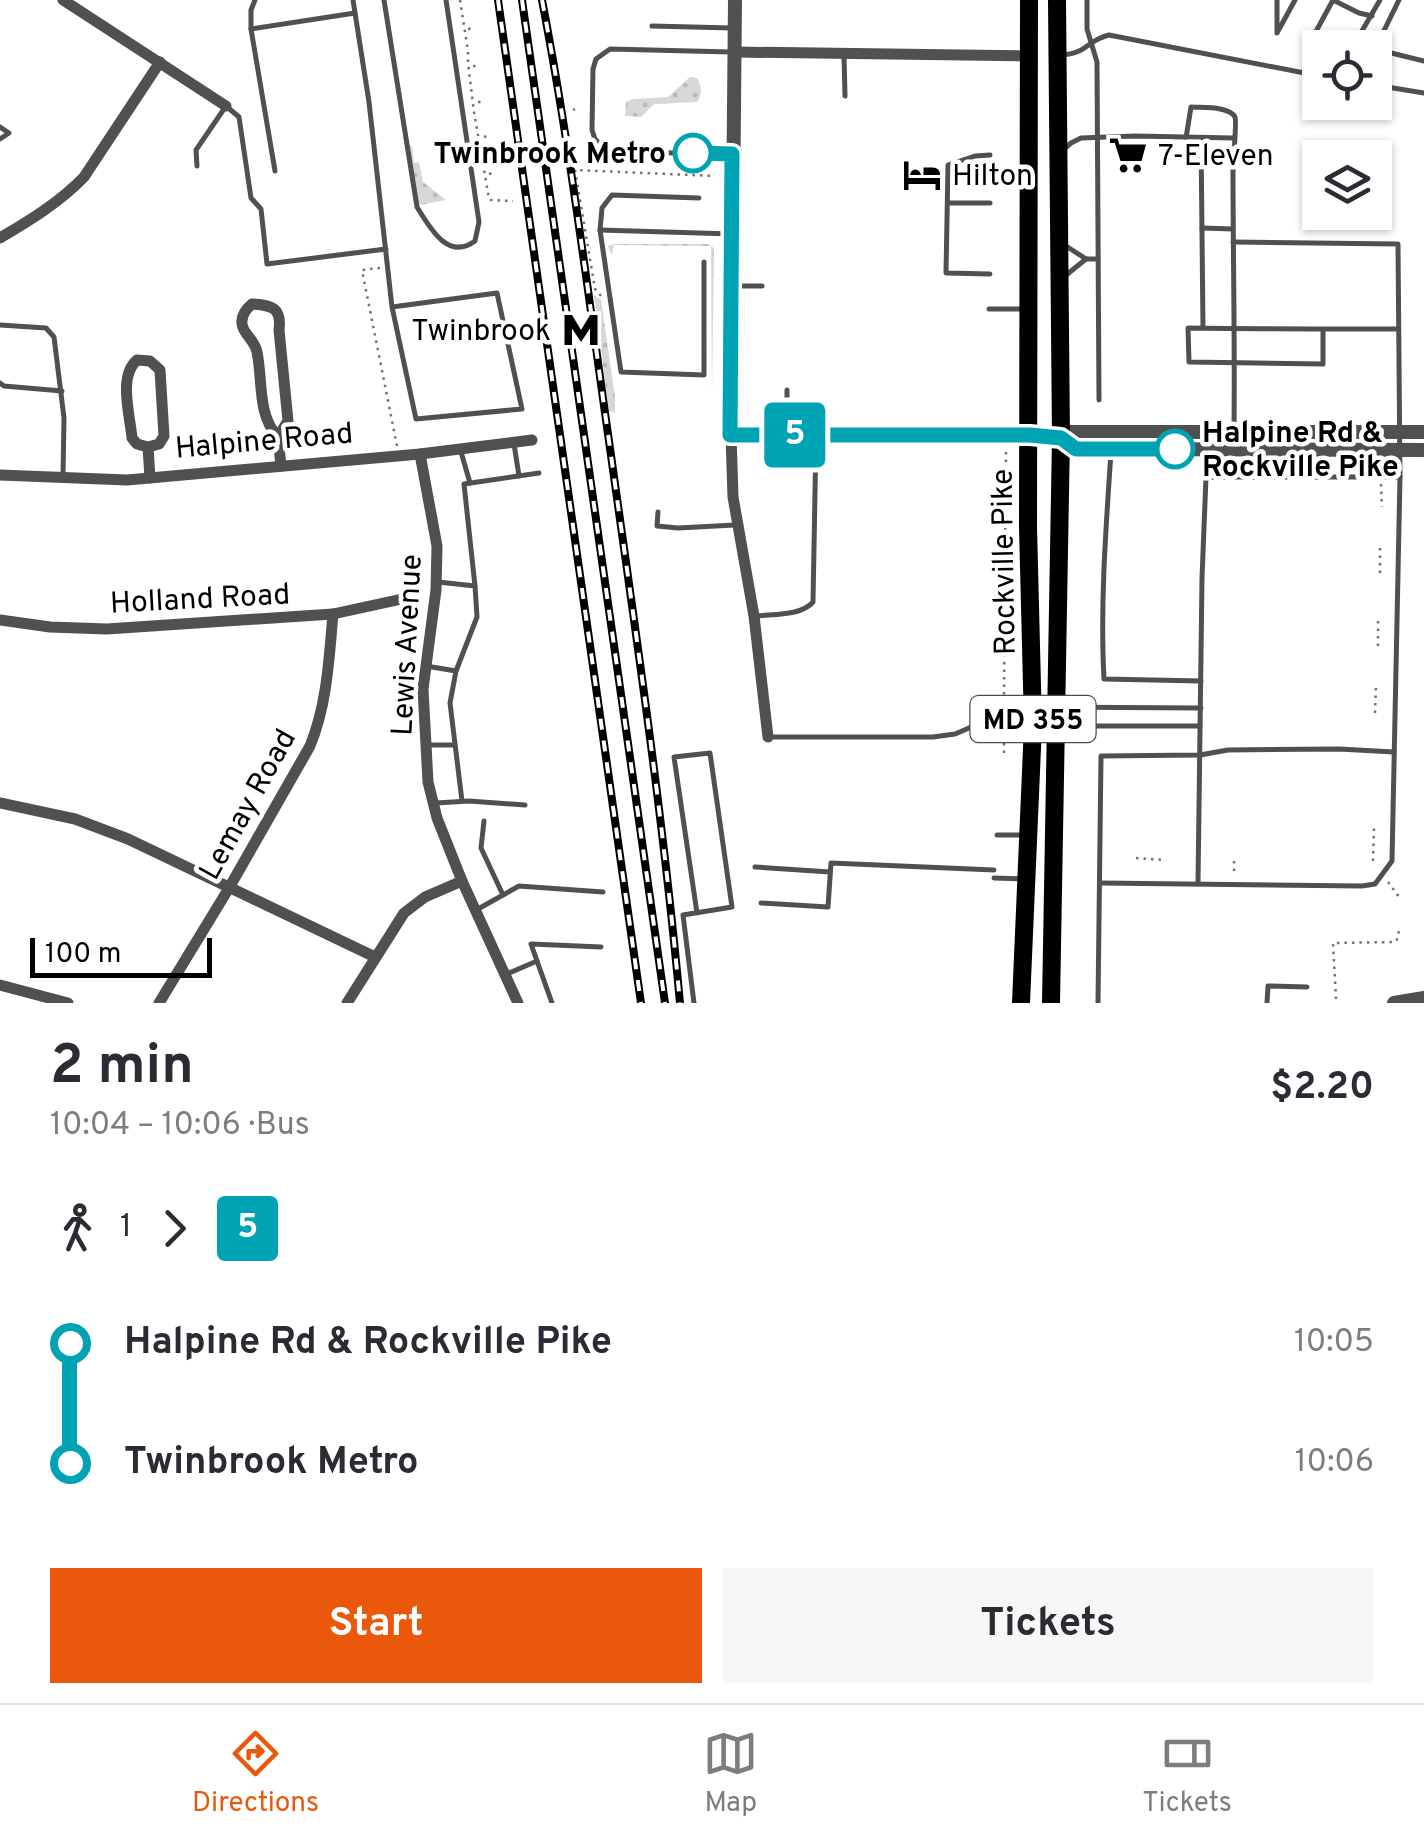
<!DOCTYPE html>
<html lang="en">
<head>
<meta charset="utf-8">
<style>
  :root { --surface:#fff; --page:#f7f7f7; --text:#2b2b33; --muted:#7c7c81; --line:#e1e1e2; --accent:#ea580c }
  body { margin:0; font-family:Overpass,sans-serif; background:var(--page); color:var(--text); height:100vh; display:flex; flex-direction:column; font-size:38px; white-space:nowrap }
  * { box-sizing:border-box; margin:0 }
  p { font-size:32px; color:var(--muted) }
  .icon { flex:none; width:55px; height:55px; fill:none; stroke:currentColor; stroke-width:2; stroke-linecap:round; stroke-linejoin:round }
  .map { position:relative; height:1003px; overflow:hidden }
  .details { display:flex; flex-direction:column; background:var(--surface); flex:1 }
  .details>* { flex:none }
  .badge { padding:0 20px; border-radius:8px; font-size:35px; line-height:65px }
  .tools { position:absolute; left:1302px; top:30px; display:grid; gap:20px }
  .tools a { display:grid; place-items:center; width:90px; height:90px; border-radius:0px; background:var(--surface); box-shadow:0 2px 8px #0004; font-size:50px }
  .scale { position:absolute; left:30px; bottom:25px; width:182px; box-sizing:border-box; padding-left:10px; border:5px solid #000; border-top:0; font-size:28px; line-height:35px; white-space:nowrap; color:#000; -webkit-text-stroke:8px #fff; paint-order:stroke }
  .map>.badge { position:absolute; translate:-50% -50%; box-shadow:0 0 0 5px #fff }
  .legs { display:flex; align-items:center; gap:15px; height:110px; padding:0 50px; font-size:32px }
  .legs p { margin-inline-start:auto }
  .summary { display:flex; align-items:center; justify-content:space-between; height:170px; padding:0 50px }
  h1 { font-size:55px; font-weight:700; line-height:75px }
  .button { display:flex; gap:20px; margin-top:auto; padding:20px 50px }
  .button a { flex:1; height:115px; border-radius:0px; background:var(--accent); color:#fff; font-size:40px; font-weight:700; line-height:115px; text-align:center }
  .button a+a { background:var(--page); color:var(--text) }
  ul { padding:0 50px; list-style:none }
  li { display:flex; align-items:center; gap:35px; height:120px; font-size:38px }
  li i { display:grid; place-items:center; width:15px; height:100%; margin:0 12px; background:currentColor }
  li i::after { content:''; width:25px; height:25px; margin:-12px; border:8px solid; border-radius:50%; background:var(--surface) }
  li p { margin-inline-start:auto }
  li:first-child i { background:linear-gradient(#0000 50%,currentColor 0) }
  li:last-child i { background:linear-gradient(currentColor 50%,#0000 0) }
  .tab-bar { display:flex; justify-content:space-around; align-items:center; height:140px; border-top:2px solid var(--line); background:var(--surface); font-size:28px; color:var(--muted) }
  .tab-bar a { display:grid; justify-items:center; gap:5px }
  .tab-bar .active { color:var(--accent) }
  .map>svg:first-child { display:block }
</style>
</head>
<body>
<div class="map">
<svg width="1424" height="1003" viewBox="0 0 1424 1003">
  <defs>
    <pattern id="grass-dots" width="8" height="8" patternUnits="userSpaceOnUse" patternTransform="scale(2.5)"><rect width="8" height="8" fill="#d7d7d7"/><path d="M2 2h.1M6 6h.1" fill="none" stroke="#b7b7b7" stroke-width="1.8" stroke-linecap="round"/></pattern>
  </defs>
  <rect width="100%" height="100%" fill="#fff"/>
  <g fill="url(#grass-dots)">
    <path d="M690,77L697,78C702,86 702,94 697,102L654,104L641,117L625,116L626,102L633,99L668,97Z"/>
    <path d="M408,146H412L414,163L419,162L423,182L446,200L420,205L418,202Z"/>
    <path d="M614,244H708L714,248L712,393L711,246L614,245L612,255L608,246Z"/>
    <path d="M594,295L601,300L615,397V413L609,411Z"/>
  </g>
  <g fill="none" stroke-linecap="round" stroke-linejoin="round">
    <g stroke="#727272" stroke-width="2.5" stroke-dasharray="2.5 5" stroke-linecap="butt">
      <path d="M460,0L468,51V63L474,112L489,199"/>
      <path d="M468,29L473,28"/>
      <path d="M473,66H478"/>
      <path d="M478,102H483"/>
      <path d="M573,110L575,109"/>
      <path d="M484,137L487,136"/>
      <path d="M489,174L492,173"/>
      <path d="M490,200L513,201"/>
      <path d="M380,268L362,270L397,446"/>
      <path d="M601,296L595,289L575,170L715,176"/>
      <path d="M1381,484L1382,507"/>
      <path d="M1380,573V543"/>
      <path d="M1378,646V618"/>
      <path d="M1004,702L1006,450"/>
      <path d="M1375,713L1376,686"/>
      <path d="M1004,753V735"/>
      <path d="M1136,858L1166,860"/>
      <path d="M1373,861L1374,828"/>
      <path d="M1234,871V859"/>
      <path d="M1388,882L1399,897"/>
      <path d="M1336,999L1333,943L1395,942L1398,938L1399,928"/>
    </g>
    <g stroke="#505050" stroke-width="5">
      <path d="M255,0L251,10V29L275,171"/>
      <path d="M353,0L369,102L392,307L416,419L522,409L497,293L392,307"/>
      <path d="M384,0L417,207C430,228 448,261 475,241L479,222L446,0"/>
      <path d="M1087,0V29L1097,62L1099,400"/>
      <path d="M1277,0V33L1295,0"/>
      <path d="M1399,0L1375,49L1424,61"/>
      <path d="M652,26L732,28"/>
      <path d="M251,29L355,13"/>
      <path d="M1320,48L1308,46L1333,0L1359,13L1372,16"/>
      <path d="M1352,48L1380,0"/>
      <path d="M1061,55C1087,54 1087,40 1109,35L1320,76"/>
      <path d="M844,56L845,96"/>
      <path d="M1375,85L1424,93"/>
      <path d="M0,127L9,133L0,139"/>
      <path d="M1186,138L1191,107C1202,108 1229,106 1235,117C1237,121 1233,162 1233,171C1233,256 1235,342 1234,427"/>
      <path d="M1201,138L1203,328"/>
      <path d="M1064,149L1071,143L1081,138L1135,136L1233,138"/>
      <path d="M729,154L620,152L604,149L595,139L592,130L593,69L596,59L610,49L731,52"/>
      <path d="M197,166L196,150L226,106L239,117L251,198L261,209L267,264L386,249"/>
      <path d="M990,175L1026,171"/>
      <path d="M699,198L612,195L602,208L600,230L621,372L704,375V262"/>
      <path d="M948,203H990"/>
      <path d="M1202,228L1233,229"/>
      <path d="M600,230L732,234"/>
      <path d="M1066,246L1086,259H1098"/>
      <path d="M990,274L946,273L948,165L975,156L990,155"/>
      <path d="M1065,276L1086,259"/>
      <path d="M735,286H762"/>
      <path d="M989,309H1026"/>
      <path d="M0,325L46,328L54,337L64,418L63,475"/>
      <path d="M1323,329V364L1189,362L1188,328C1258,329 1328,329 1397,329"/>
      <path d="M0,383L4,386L62,391"/>
      <path d="M787,390V432"/>
      <path d="M514,444L519,476"/>
      <path d="M461,452L470,483"/>
      <path d="M1111,452C1106,527 1100,604 1104,679L1201,681"/>
      <path d="M1207,477H1400"/>
      <path d="M658,512L657,526L678,528L735,525"/>
      <path d="M438,582L475,586L477,617L456,671"/>
      <path d="M475,586L464,484L539,473"/>
      <path d="M757,616C774,614 801,616 813,602L816,438"/>
      <path d="M426,666L456,671L450,703L462,801"/>
      <path d="M1039,707L1201,708"/>
      <path d="M976,725C987,731 1013,725 1027,725"/>
      <path d="M1038,726H1200"/>
      <path d="M768,737H933L955,734L976,725L981,717L997,710L1028,707"/>
      <path d="M427,745H455"/>
      <path d="M436,803L469,801L525,805"/>
      <path d="M484,821L481,848L503,895"/>
      <path d="M997,835H1025"/>
      <path d="M755,867L830,872"/>
      <path d="M994,878L1024,879"/>
      <path d="M1100,883L1362,886L1375,884L1392,861L1400,477L1398,244L1233,242"/>
      <path d="M1198,884L1202,578L1207,452"/>
      <path d="M761,903L828,907L831,863L994,870"/>
      <path d="M478,909L519,886L603,892"/>
      <path d="M537,961L531,944L601,947"/>
      <path d="M507,974L537,961L552,1003"/>
      <path d="M694,1003L683,915L732,907L710,753L674,757L697,913"/>
      <path d="M1098,1003L1101,756L1200,755L1228,750L1339,749L1394,752"/>
      <path d="M1267,1003L1268,986L1307,987"/>
    </g>
    <g stroke="#505050" stroke-width="11">
      <path d="M63,0L226,106"/>
      <path d="M735,52L1029,56"/>
      <path d="M0,238C29,221 60,202 84,177L160,62"/>
      <path d="M731,435L733,497L754,616L768,737"/>
      <path d="M278,437C257,415 263,381 257,352C255,340 243,334 242,324C241,316 246,309 252,304C272,305 282,308 279,330L288,421L278,437L281,466"/>
      <path d="M148,447L137,444L132,438C130,415 118,376 137,360L150,361L160,370L164,436L159,444L148,447L150,478"/>
      <path d="M420,454L437,546L436,590L423,689L428,782L437,818L462,881L518,1003"/>
      <path d="M0,475L127,480L420,454L532,440"/>
      <path d="M0,620L50,627L107,629L333,614L402,599"/>
      <path d="M0,803L75,819L128,839L375,957"/>
      <path d="M0,985L68,1003"/>
      <path d="M159,1003L229,888L310,746C327,705 329,659 333,614"/>
      <path d="M347,1003L404,913L425,897L462,881"/>
    </g>
    <g stroke="#505050" stroke-width="14">
      <path d="M735,0L731,435H1030L1061,438L1079,449L1424,450"/>
      <path d="M1061,438L1070,432H1424"/>
      <path d="M1394,1003L1424,998"/>
    </g>
    <g stroke="#000" stroke-width="18">
      <path d="M1021,1003L1033,725L1028,527L1029,0"/>
      <path d="M1051,1003L1061,438L1057,0"/>
    </g>
    <g stroke="#000" stroke-width="8">
      <g id="rail">
        <path d="M498,0L641,1003"/>
        <path d="M522,0L665,1003"/>
        <path d="M542,0C570,146 588,294 609,441C635,628 663,815 680,1003"/>
      </g>
    </g>
    <use href="#rail" stroke="#fff" stroke-width="4" stroke-dasharray="11" stroke-linecap="butt"/>
  </g>
  <g fill="none" stroke-linecap="round" stroke-linejoin="round">
    <g stroke="#fff" stroke-width="22">
      <path id="line-1" d="M693,153L732,154L730,435H1030L1061,438L1076,449H1175"/>
    </g>
    <use href="#line-1" stroke="#00a3b4" stroke-width="15"/>
  </g>
  <defs>
    <g id="supermarket-bare" transform="scale(3)"><path d="M-6-5.5h2.5l.6 2H6L4.5 2H-2.5L-4.4-4H-6ZM-1.5 3.2a1.3 1.3 0 1 0 .1 0ZM3 3.2a1.3 1.3 0 1 0 .1 0Z" fill="#000" stroke="#fff" stroke-width="2.5" paint-order="stroke"/></g>
    <g id="hotel-bare" transform="scale(3)"><path d="M-6-4.5h1.5V1H6V5H4.5V3h-9V5H-6ZM-4 0a1.8 1.8 0 1 1 3.6 0ZM.5 0V-2.5h3Q6-2.5 6 0Z" fill="#000" stroke="#fff" stroke-width="2.5" paint-order="stroke"/></g>
    <g id="metro-bare" transform="scale(3)"><path d="M-5.5 5V-5H-3L0 0L3-5H5.5V5H3V-.5L0 4L-3-.5V5Z" fill="#000" stroke="#fff" stroke-width="2.5" paint-order="stroke"/></g>
  </defs>
  <g fill-rule="evenodd">
    <use href="#supermarket-bare" x="1128" y="155"/>
    <use href="#hotel-bare" x="922" y="175"/>
    <use href="#metro-bare" x="581" y="330"/>
  </g>
  <g fill="#fff" stroke="#00a3b4" stroke-width="5">
    <circle cx="693" cy="153" r="18"/>
    <circle cx="1175" cy="449" r="18"/>
  </g>
  <g text-anchor="middle" stroke-width="9" stroke-linejoin="round" paint-order="stroke">
    <rect fill="#fff" stroke="#4c4c4c" stroke-width="2.5" x="970.5" y="696" width="125" height="46" rx="8"/>
    <g font-size="28" font-weight="bold" fill="#000">
      <text x="1033" y="729">MD 355</text>
    </g>
    <g font-size="30" font-weight="bold" fill="#000" stroke="#fff" text-anchor="end">
      <text x="666" y="163">Twinbrook Metro</text>
      <text x="1202" y="442" text-anchor="start">Halpine Rd &amp;<tspan x="1202" dy="34">Rockville Pike</tspan></text>
    </g>
    <g font-size="30" fill="#000" stroke="#fff" text-anchor="start">
      <text x="1158" y="165">7-Eleven</text>
      <text x="952" y="185">Hilton</text>
      <text x="551" y="340" text-anchor="end">Twinbrook</text>
    </g>
    <g font-size="30" fill="#000" stroke="#fff">
      <text transform="translate(264 440) rotate(-5)" y="10">Halpine Road</text>
      <text transform="translate(1003 562) rotate(-91)" y="10">Rockville Pike</text>
      <text transform="translate(200 598) rotate(-3)" y="10">Holland Road</text>
      <text transform="translate(406 645) rotate(-87)" y="10">Lewis Avenue</text>
      <text transform="translate(247 804) rotate(-61)" y="10">Lemay Road</text>
    </g>
  </g>
</svg>
<div class="tools">
<a><svg class="icon" aria-label="locate" viewBox="0 0 24 24"><circle cx="12" cy="12" r="6"/><path d="M12 2v4M12 18v4M2 12h4M18 12h4"/></svg></a>
<a><svg class="icon" aria-label="layers" viewBox="0 0 24 24"><path d="M12 4l9 5-9 5-9-5zM3 14l9 5 9-5"/></svg></a>
</div>
<div class="scale">100 m</div>
<b class="badge" style="left:795px;top:435px;background:#00a3b4;color:#fff">5</b>
</div>
<section class="details">
<div class="summary"><div><h1>2 min</h1><p>10:04 – 10:06 · Bus</p></div><b>$2.20</b></div>
<div class="legs"><svg class="icon" aria-label="walk" viewBox="0 0 24 24"><circle cx="13" cy="4" r="2"/><path d="M13 8l-2 6 4 7M11 14l-3 7M7 12l3-4h3l4 4"/></svg>1<svg class="icon" aria-label="forward" viewBox="0 0 24 24"><path d="M9 5l7 7-7 7"/></svg><b class="badge" style="background:#00a3b4;color:#fff">5</b></div>
<ul>
<li><i style="color:#00a3b4"></i><b>Halpine Rd &amp; Rockville Pike</b><p>10:05</p></li>
<li><i style="color:#00a3b4"></i><b>Twinbrook Metro</b><p>10:06</p></li>
</ul>
<div class="button"><a>Start</a><a>Tickets</a></div>
</section>
<nav class="tab-bar">
<a class="active"><svg class="icon" aria-label="directions" viewBox="0 0 24 24"><path d="M12 3l9 9-9 9-9-9zM9 14v-3h6M13 9l2 2-2 2"/></svg>Directions</a>
<a><svg class="icon" aria-label="map" viewBox="0 0 24 24"><path d="M3 6l6-2 6 2 6-2v14l-6 2-6-2-6 2zM9 4v14M15 6v14"/></svg>Map</a>
<a><svg class="icon" aria-label="tickets" viewBox="0 0 24 24"><path d="M3 7h18v10H3zM15 7v10"/></svg>Tickets</a>
</nav>
</body>
</html>
